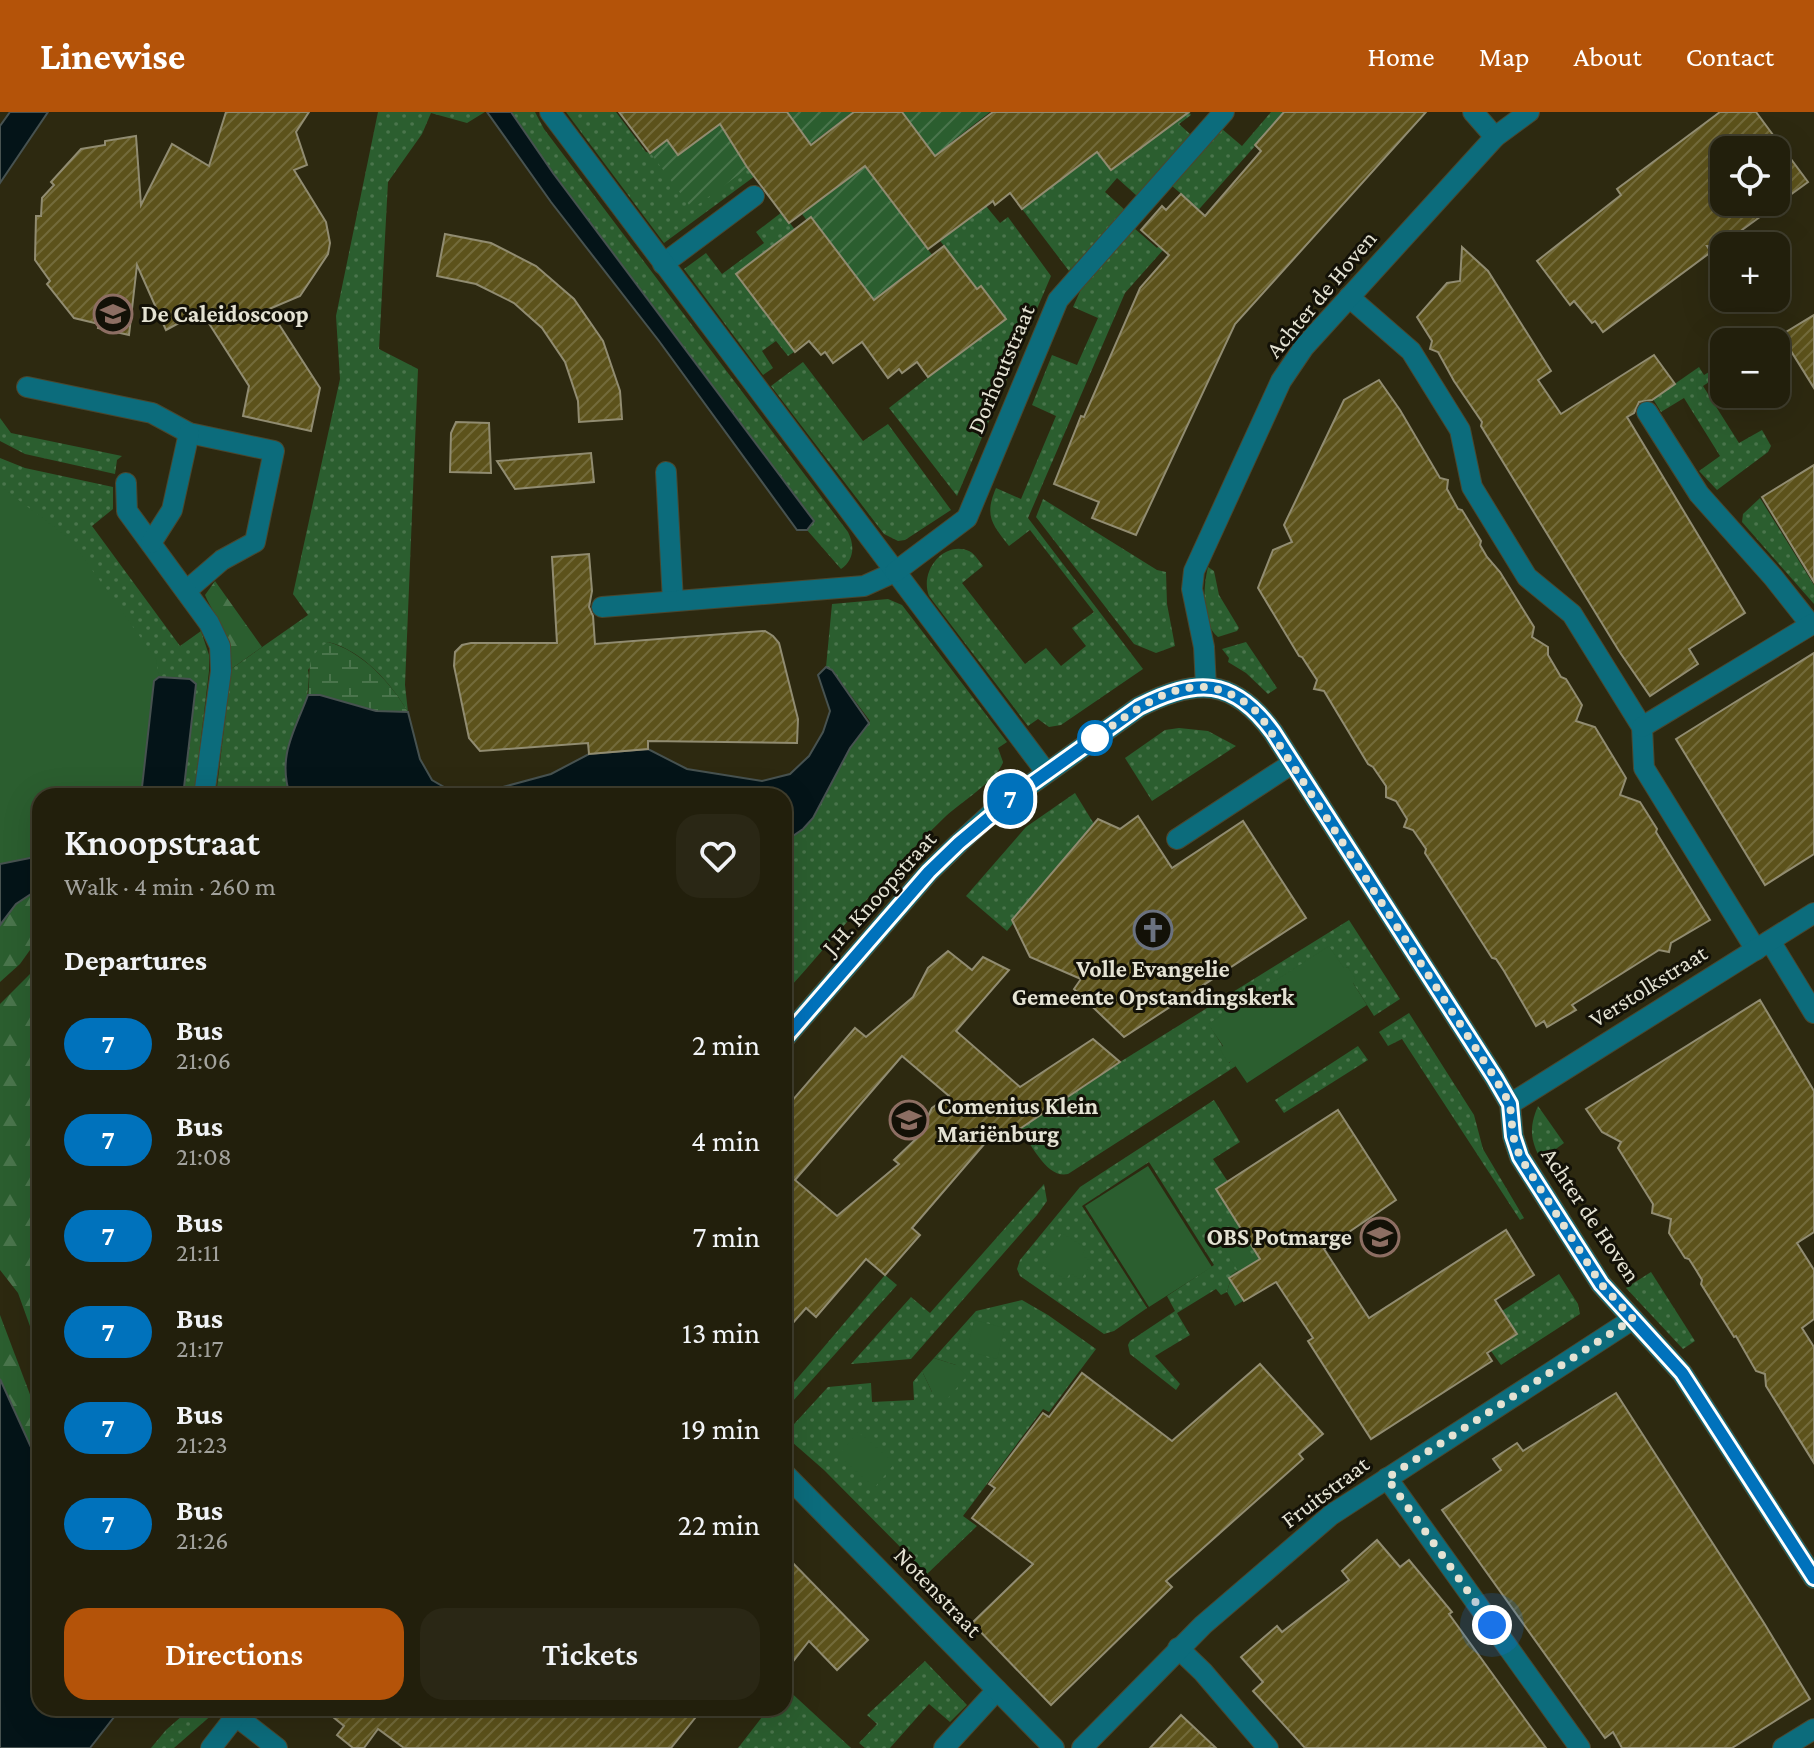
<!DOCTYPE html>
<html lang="en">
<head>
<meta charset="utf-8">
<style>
  :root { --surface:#221f0c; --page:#2a2715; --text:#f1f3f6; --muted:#a2a29d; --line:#3f3d2d; --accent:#b45309 }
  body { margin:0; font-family:"Crimson Pro",serif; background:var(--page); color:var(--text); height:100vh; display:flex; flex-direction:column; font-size:30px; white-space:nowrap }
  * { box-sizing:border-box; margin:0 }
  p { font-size:26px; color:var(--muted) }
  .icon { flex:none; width:44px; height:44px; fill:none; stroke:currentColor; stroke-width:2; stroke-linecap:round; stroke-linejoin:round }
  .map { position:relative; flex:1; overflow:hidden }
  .drawer { position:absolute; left:32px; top:676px; width:760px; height:928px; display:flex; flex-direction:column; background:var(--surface); border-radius:24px; box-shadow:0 8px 32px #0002,0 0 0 2px var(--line) }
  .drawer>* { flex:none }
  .badge { padding:0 16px; border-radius:26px; font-size:28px; line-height:52px }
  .controls { position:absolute; left:1710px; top:24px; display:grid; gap:16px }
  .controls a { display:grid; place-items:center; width:80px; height:80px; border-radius:16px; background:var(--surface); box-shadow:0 8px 32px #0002,0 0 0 2px var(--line); font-size:40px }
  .you { position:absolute; width:40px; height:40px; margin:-20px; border:6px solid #fff; border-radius:50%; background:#1a73e8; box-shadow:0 0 0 12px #1a73e833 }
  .map>.badge { position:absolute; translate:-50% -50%; box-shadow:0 0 0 4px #fff }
  h2 { padding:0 32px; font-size:30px; line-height:72px }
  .round { display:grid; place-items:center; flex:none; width:84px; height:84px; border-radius:24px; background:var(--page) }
  .overview { display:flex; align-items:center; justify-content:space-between; height:136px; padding:0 32px }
  h1 { font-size:38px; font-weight:600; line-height:60px }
  .cta { display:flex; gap:16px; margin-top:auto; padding:16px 32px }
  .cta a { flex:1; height:92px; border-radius:24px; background:var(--accent); color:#fff; font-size:32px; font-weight:600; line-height:92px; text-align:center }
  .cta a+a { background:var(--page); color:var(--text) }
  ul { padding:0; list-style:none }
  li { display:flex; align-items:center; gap:24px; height:96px; padding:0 32px }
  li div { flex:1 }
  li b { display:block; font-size:30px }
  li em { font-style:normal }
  li .badge { min-width:88px; font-weight:700; text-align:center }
  header { display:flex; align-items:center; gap:48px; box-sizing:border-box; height:112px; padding:0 40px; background:var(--accent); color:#fff }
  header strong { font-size:38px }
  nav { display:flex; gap:44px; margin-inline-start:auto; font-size:28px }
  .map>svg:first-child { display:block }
</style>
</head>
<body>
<header>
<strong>Linewise</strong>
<nav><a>Home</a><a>Map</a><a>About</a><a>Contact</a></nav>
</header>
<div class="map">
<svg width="1814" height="1636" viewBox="0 0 1814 1636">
  <defs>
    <pattern id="grass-dots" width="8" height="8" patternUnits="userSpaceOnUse" patternTransform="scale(2)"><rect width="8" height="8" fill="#2b5e2f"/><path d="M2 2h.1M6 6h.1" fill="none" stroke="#4a754c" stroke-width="1.8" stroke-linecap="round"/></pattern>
    <pattern id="forest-firs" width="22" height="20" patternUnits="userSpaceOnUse" patternTransform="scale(2)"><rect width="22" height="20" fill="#2b5e2f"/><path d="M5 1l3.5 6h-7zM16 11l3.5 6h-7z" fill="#4a754c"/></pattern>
    <pattern id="wetland-marsh" width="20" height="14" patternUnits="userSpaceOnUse" patternTransform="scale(2)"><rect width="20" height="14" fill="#2b5e2f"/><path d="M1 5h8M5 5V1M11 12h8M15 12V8" fill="none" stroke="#4a754c"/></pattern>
    <pattern id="garden-furrows" width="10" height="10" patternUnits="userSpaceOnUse" patternTransform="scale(2)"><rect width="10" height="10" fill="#2b5e2f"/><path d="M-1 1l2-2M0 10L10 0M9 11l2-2" fill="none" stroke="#4a754c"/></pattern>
    <pattern id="building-hatch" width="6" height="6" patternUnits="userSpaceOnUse" patternTransform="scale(2)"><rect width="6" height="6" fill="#5c521b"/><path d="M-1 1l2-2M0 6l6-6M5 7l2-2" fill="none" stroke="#736b3b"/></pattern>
  </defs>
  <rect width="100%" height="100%" fill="#2d2910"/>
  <g fill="url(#grass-dots)">
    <path d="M378,0H485L467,11L431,1L422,22L388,70L379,237L418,257L405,573L408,600C391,571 362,538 328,530L308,558C313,576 292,650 287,673L290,684H216L231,557L308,503L293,482L340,267L336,204Z"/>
    <path d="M511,0H535L544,17L848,420C855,434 854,448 841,457L807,418L813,409L553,61Z"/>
    <path d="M566,0H616L646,40L748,56L755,64L664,131Z"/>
    <path d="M1189,0L1191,3L1179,12L1191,23L1137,84L1117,66L1105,80L1125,98L1069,159L1022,97L1097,40L1111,58Z"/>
    <path d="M1271,0H1285L1125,181L1028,406L1143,557L1061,613L1049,615L1038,607L1028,614L929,484C919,458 945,428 969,439C975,442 978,448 983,454L962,471L1025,552L1046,536L1061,554L1086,534L1072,516L1094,500L1030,418L1009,434C992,412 984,404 996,376L1021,387L1056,304L1032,293L1052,243L1077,253L1098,206L1073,195L1082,175L1134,116L1157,136L1185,104L1183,101L1192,91L1172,74L1222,17L1242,34Z"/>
    <path d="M909,88L979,99L986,94L1000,111L1008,105L1051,164L957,384L889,296L1004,206L981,174L976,176Z"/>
    <path d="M782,100L798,122L767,138L736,162L794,240L788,244L776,229L762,239L773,256L763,263L684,157L706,141L722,162L764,131L756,120Z"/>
    <path d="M803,250L863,329L888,312L951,398L905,428L898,429L884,422L771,274Z"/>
    <path d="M1721,253L1724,260L1703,274L1739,331L1762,318L1771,334L1768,340L1717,378L1699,359L1720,344L1684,286L1661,300L1653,287L1699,255L1704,263Z"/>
    <path d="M0,306L11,321L122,344L117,348L115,362L25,342L0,329Z"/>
    <path d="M0,346L25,356L113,375V397L92,414L180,534L201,519L209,543V559L194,684H183L196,572L159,565L141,684H40V744L0,752Z"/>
    <path d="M1760,386L1814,473V492L1742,410L1743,402Z"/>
    <path d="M1043,387L1157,458L1166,460L1167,492L1175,534L1156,541L1134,532L1036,405Z"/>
    <path d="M1208,455L1214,459L1219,483L1239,516L1237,519L1218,525C1201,512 1203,475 1208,455Z"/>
    <path d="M888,487L902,493L1007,630L998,636L1003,650C998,667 960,691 946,704C888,759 838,822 784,882V730L803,717L813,706L850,636L870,609L832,558L826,555L832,492Z"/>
    <path d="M1246,530L1277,576L1268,582L1246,561L1228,550L1229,546L1222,537Z"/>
    <path d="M1179,616L1208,619L1236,634L1152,689L1125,646L1165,618Z"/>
    <path d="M1075,681L1094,712L1007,819L966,784L1026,715Z"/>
    <path d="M1349,808L1400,887L1374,904L1353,871L1348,855L1344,857L1329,835L1209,912L1223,935L1229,951L1232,948L1236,954L1068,1062C1047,1067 1032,1033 1020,1017L1120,950Z"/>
    <path d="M1409,901L1474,1003L1483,1037L1524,1106L1520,1108L1402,927L1388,934L1379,920Z"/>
    <path d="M1358,934L1368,948L1284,1001L1275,988Z"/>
    <path d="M1214,988L1240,1030L1213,1047L1228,1070L1216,1077L1260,1145L1232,1162L1227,1180L1221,1183L1216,1177L1177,1201L1190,1223L1155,1244L1180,1272L1176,1278L1130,1242L1128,1233L1130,1229L1175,1199L1167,1184L1214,1153L1149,1050L1082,1094L1147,1196L1114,1219L1104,1222L1020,1164L1017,1157L1020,1148L1080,1075Z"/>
    <path d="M1538,994L1564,1031L1541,1048C1530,1028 1529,1015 1538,994Z"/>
    <path d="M1044,1072L1047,1089L1037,1103L911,1247L851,1252L911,1185L930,1201Z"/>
    <path d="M1651,1160L1695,1229L1683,1237L1626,1176Z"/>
    <path d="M1559,1162L1578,1192L1580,1202L1501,1253L1491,1239L1517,1222L1502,1199Z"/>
    <path d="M885,1163L897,1173L784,1299V1282Z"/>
    <path d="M1022,1188L1048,1203L1096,1237L1049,1300L1043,1297L963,1404L977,1414L927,1462L824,1358L784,1323L828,1275L871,1271L872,1290L914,1288L913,1270L922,1259L932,1280L956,1253L934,1246L976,1199Z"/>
    <path d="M925,1549L967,1593L950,1610L929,1592L890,1636H865L859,1631L877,1612L867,1603Z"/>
    <path d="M785,1575L851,1636H738L769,1596H784Z"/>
    <path d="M191,1596H213L214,1601L174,1636H151L166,1618Z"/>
  </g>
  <g fill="url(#forest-firs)">
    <path d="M215,469L262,535L231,557C233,521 218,512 205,483Z"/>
    <path d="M40,776V824L20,852L0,870V813L16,792Z"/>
    <path d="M40,852V1242L18,1181L0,1158V892Z"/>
    <path d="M0,1203L40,1309V1355L0,1267Z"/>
  </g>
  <path fill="url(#wetland-marsh)" d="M328,530C362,539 391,571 408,600L376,599L320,583H308C312,557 303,547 328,530Z"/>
  <g fill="#2b5e2f">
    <path d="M0,374L70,427L156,547L159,565L154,569L141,684H40V744L0,752Z"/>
    <path d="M1329,834L1344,856L1348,855L1356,868L1353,871L1367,893L1247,971L1232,949L1228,951L1220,937L1223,934L1208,912Z"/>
    <path d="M1148,1054L1212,1155L1149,1195L1085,1094Z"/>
    <path d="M1234,1116L1255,1147L1260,1145L1275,1169L1235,1194L1227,1180L1232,1162L1238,1159L1218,1126Z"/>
    <path d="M1062,1121L1086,1136L1082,1143L1092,1150L1081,1168L1070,1161L1066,1168L1042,1153Z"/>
    <path d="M974,1208L1005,1216L997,1247L967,1239Z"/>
    <path d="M934,1246L956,1253L967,1264L944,1291L932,1280L922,1259Z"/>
    <path d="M858,1320L895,1351L875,1375L838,1344Z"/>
  </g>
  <g fill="url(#garden-furrows)">
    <path d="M733,0L748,56L692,97L649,39L665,26L677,42Z"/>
    <path d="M784,0H853L809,33Z"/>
    <path d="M902,0H990L949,32L962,50L946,59Z"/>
    <path d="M865,54L936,148L916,156L874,188L831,141L802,102Z"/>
  </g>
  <g fill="#041418" stroke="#475250" stroke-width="2">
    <path d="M10,0H48L0,71V14Z"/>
    <path d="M487,0H511L553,61L814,409L807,418H797L659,229L551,90Z"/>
    <path d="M826,555L832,558L869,611L850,636L813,706L803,717L784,730V684H290C277,643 295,619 308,583H320L376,599L408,600L420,647L432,668L451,679L471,680L503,675L551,662L589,642L648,637L687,657L762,669L790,662L809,644L823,620L830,599L818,563Z"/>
    <path d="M159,565L190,567L196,572L183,684H141L154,569Z"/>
    <path d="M40,744V776L16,792L0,813V752Z"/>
    <path d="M0,1267L40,1355V1596H121L90,1636H0Z"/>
  </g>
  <g fill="url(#building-hatch)" stroke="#918c71" stroke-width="2" fill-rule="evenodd">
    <path d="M226,0H309L296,20L307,53L294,58L326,110L330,131L328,142L300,184L269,197L320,276L311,319L243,304L249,274L201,199L166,218L137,153L129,223L98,216L99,212L74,206L47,172L50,169L35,148L36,104H41L42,86L54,73L51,70L81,37L105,33V29L136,24L141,93L172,32L209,54Z"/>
    <path d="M619,0H787L811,33L854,0H902L935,44L993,0H1189L1111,58L1097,40L1022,97L1010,81L995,93L993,89L928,137L865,54L789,111L747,55L720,12L678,43L667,28L650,41Z"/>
    <path d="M1284,0H1426L1235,212L1136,423L1092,406L1099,390L1054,372L1081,304L1084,305L1140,176L1169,143L1141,118L1162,94L1166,98L1181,82L1205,104L1261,39L1255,33Z"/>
    <path d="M1720,0H1756L1808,70L1742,118L1754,134H1707L1711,140L1603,220L1595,209L1592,211L1574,189L1570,193L1537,149L1621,83L1617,77ZM1724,38H1776V90H1724Z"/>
    <path d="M811,105L874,188L944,134L977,177L981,174L1006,207L928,265L917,250L902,261L899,257L888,266L862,230L833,251L825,240L821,243L809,229L795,240L736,162Z"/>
    <path d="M445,122L491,131L536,154L574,187L603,229L620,279L622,307L579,310L578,289L565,250L542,216L514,191L476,172L437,164Z"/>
    <path d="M1462,135L1488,159L1551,259L1538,268L1561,302L1654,243L1675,272L1652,288L1639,290L1634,301L1627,305L1745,501L1689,537L1698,552L1650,584L1619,539L1481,314L1482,310L1454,269L1438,240L1430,237L1432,229L1417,205L1447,171L1460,169Z"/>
    <path d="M1814,203V276L1781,223Z"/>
    <path d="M1379,268L1400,298L1440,366L1448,368L1447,377L1458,397L1462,398L1481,429L1480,433L1487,445L1500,460L1534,515L1532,525L1548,535V543L1561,565L1566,567L1582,593L1576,609L1595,615L1626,666L1620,683L1640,690L1657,717L1656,720L1710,808L1671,831L1669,840L1659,838L1572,893L1576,898L1547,915L1544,909L1536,914L1504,859L1496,847L1492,846L1425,741L1426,737L1413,718L1404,715L1407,707L1396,689L1386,685V674L1373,655L1368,652L1324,579L1314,577L1317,568L1302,545L1299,544L1258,476L1273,438L1292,430L1284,413L1344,288Z"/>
    <path d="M456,310L489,311L491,361L450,360L451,321Z"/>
    <path d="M591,341L594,370L515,377L497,349Z"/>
    <path d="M1814,353V470L1762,385Z"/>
    <path d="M589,442L592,479L589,495L593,504L595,532L749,520L765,519L773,524L779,531L798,607L797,631L648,629V637L589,642L588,631L480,639L469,626L454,554L455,540L462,533L471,531H557L552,445Z"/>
    <path d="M1814,541V742L1765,773L1676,627Z"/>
    <path d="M1138,704L1172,756L1243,709L1306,806L1124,925L1074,877L1081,867L1030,845L1012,808L1098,707L1120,717Z"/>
    <path d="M948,839L972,858L983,845L1009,858L956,919L1020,975L1093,927L1120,950L1000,1030L992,1023L912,1116L920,1123L885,1163L866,1147L816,1205L806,1196L784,1221V998L855,916L866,925L913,885L928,856ZM902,944L949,984L932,996L917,1026L894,1048L899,1052L837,1104L795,1068Z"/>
    <path d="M1760,888L1814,979V1120L1797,1131L1814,1158V1207L1802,1216L1814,1235V1351L1766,1274L1765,1262L1756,1259L1736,1224L1734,1225L1701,1172L1702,1168L1696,1158L1689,1147L1685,1146L1669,1121L1671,1107L1652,1101L1653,1092L1618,1036L1621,1030L1602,1020L1586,997Z"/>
    <path d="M1338,998L1396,1088L1324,1137L1369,1206L1506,1118L1534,1163L1495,1188L1517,1222L1487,1241L1492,1249L1371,1327L1308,1229L1313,1226L1276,1170L1244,1189L1229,1166L1260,1147L1216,1077Z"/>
    <path d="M1260,1252L1323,1322L1299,1342L1303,1347L1166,1469L1172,1475L1051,1593L972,1511L1033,1452L972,1406L995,1376L989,1372L1043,1301L1049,1305L1082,1261L1172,1329Z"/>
    <path d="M1616,1281L1764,1511L1810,1587L1732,1636H1622L1613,1620L1605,1626L1442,1398L1501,1358L1493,1347L1517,1331L1523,1339Z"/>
    <path d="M1377,1428L1400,1455L1409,1448L1452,1500L1449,1502L1546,1636H1305L1253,1579L1263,1570L1241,1545L1277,1514L1282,1520L1349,1468L1342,1459Z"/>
    <path d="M784,1442L868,1528L837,1558L809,1529L784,1561Z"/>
    <path d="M322,1596H703L671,1636H404L378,1617L364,1636H353L337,1623L344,1614Z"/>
    <path d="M1181,1603L1216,1636H1150Z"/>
  </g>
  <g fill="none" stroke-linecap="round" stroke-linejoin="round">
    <g stroke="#4a472f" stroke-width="22">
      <g id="service">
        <path d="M663,152L754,84"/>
        <path d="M27,275L152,301L189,321L274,339L255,430L222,448L186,479"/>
        <path d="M1647,300L1699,382L1773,465L1811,513"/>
        <path d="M666,360L673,489"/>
        <path d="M126,371L127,399L209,511L220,534L221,559L204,684"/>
        <path d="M151,431L172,398L189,321"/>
        <path d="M602,495L864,474L895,460"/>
        <path d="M1177,727L1293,651"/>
        <path d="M944,1636L997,1578"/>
      </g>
    </g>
    <g stroke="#4a472f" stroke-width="22">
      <g id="minor">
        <path d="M550,0L1046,660"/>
        <path d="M1473,0L1495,25"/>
        <path d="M1349,185L1411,239L1460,318L1472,375L1527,465L1572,502L1642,615L1644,656L1756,838"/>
        <path d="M895,460L967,406L1058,188L1224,0"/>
        <path d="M1206,575L1204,535L1192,477L1194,459L1281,269L1304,235L1495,25L1529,0"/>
        <path d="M1642,615L1814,511"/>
        <path d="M1770,829L1814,901"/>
        <path d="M784,927L929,760L959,731L995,698L1139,595C1196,566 1233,565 1273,620L1495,966L1510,992L1513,1024L1520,1045L1601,1172L1682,1261L1814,1466"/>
        <path d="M1510,992L1814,801"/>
        <path d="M784,1361L1054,1636"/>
        <path d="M1387,1366L1580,1636"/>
        <path d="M1178,1536L1203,1560L1268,1636"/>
        <path d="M236,1604L277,1636"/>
        <path d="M211,1636L242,1596"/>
        <path d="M1082,1636L1203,1513L1331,1403L1633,1207"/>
        <path d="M1783,1636L1814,1617"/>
      </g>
    </g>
    <use href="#service" stroke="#0c6c7c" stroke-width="20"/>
    <use href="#minor" stroke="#0c6c7c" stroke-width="20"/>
  </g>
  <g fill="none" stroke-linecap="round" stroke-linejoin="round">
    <g stroke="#fff" stroke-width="18">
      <path id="line" d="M784,927L929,760L959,731L1021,679L1139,595C1196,566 1233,565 1273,620L1495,966L1510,992L1513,1024L1520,1045L1601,1172L1682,1261L1814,1466"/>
    </g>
    <use href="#line" stroke="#0072bc" stroke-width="12"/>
    <path stroke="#e4e2d3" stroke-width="8" stroke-dasharray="0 14.4" d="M1095,626L1092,628C1148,589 1200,545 1260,603L1495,966L1510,992L1513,1024L1520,1045L1601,1172L1633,1207L1387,1366L1492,1513"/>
  </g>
  <defs>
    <g id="school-ring" transform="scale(2)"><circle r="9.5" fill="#131107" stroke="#8d6e63" stroke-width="1.5"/><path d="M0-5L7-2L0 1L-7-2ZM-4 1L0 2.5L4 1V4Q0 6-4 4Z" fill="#8d6e63"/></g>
    <g id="church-ring" transform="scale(2)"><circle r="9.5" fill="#131107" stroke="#6b7280" stroke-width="1.5"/><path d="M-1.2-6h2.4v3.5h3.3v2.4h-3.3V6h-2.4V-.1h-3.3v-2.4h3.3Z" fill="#6b7280"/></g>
  </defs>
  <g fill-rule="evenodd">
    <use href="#school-ring" x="113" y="202"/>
    <use href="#church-ring" x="1153" y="818"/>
    <use href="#school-ring" x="909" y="1008"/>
    <use href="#school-ring" x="1380" y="1125"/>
  </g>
  <circle fill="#fff" stroke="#0072bc" stroke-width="4" cx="1095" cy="626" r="16"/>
  <g text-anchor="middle" stroke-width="6" stroke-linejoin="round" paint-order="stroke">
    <g font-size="24" fill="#e4e2d3" stroke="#131107">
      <text transform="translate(1321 182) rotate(-50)" y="8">Achter de Hoven</text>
      <text transform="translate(1001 257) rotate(-67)" y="8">Dorhoutstraat</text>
      <text transform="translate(879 781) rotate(-48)" y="8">J.H. Knoopstraat</text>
      <text transform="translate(1648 874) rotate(-32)" y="8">Verstolkstraat</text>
      <text transform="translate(1591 1103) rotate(56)" y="8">Achter de Hoven</text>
      <text transform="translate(1325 1380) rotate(-37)" y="8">Fruitstraat</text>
      <text transform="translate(938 1480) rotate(46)" y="8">Notenstraat</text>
    </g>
    <g font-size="24" font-weight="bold" fill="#e4e2d3" stroke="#131107" text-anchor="start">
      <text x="141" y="210">De Caleidoscoop</text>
      <text x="1153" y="865" text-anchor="middle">Volle Evangelie<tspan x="1153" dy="28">Gemeente Opstandingskerk</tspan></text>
      <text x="937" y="1002">Comenius Klein<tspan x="937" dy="28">Mariënburg</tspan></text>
      <text x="1352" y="1133" text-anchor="end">OBS Potmarge</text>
    </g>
  </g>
</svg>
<div class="controls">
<a><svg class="icon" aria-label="locate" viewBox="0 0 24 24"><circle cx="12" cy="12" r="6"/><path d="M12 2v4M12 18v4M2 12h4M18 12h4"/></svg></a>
<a>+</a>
<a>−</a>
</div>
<div class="you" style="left:1492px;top:1513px"></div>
<b class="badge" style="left:1010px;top:687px;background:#0072bc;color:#fff">7</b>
<section class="drawer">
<div class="overview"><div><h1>Knoopstraat</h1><p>Walk · 4 min · 260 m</p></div><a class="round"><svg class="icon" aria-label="heart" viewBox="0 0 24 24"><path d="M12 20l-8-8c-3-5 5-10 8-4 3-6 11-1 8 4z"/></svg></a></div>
<h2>Departures</h2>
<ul>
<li><span class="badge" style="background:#0072bc;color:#fff">7</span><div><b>Bus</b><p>21:06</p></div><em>2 min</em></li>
<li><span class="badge" style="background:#0072bc;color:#fff">7</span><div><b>Bus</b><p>21:08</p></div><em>4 min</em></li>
<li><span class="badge" style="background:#0072bc;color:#fff">7</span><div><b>Bus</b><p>21:11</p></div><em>7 min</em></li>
<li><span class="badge" style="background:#0072bc;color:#fff">7</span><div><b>Bus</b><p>21:17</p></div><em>13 min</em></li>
<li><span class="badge" style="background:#0072bc;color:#fff">7</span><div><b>Bus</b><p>21:23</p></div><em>19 min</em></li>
<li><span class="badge" style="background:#0072bc;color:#fff">7</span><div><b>Bus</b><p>21:26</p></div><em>22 min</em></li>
</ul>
<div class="cta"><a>Directions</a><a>Tickets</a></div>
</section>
</div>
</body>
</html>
